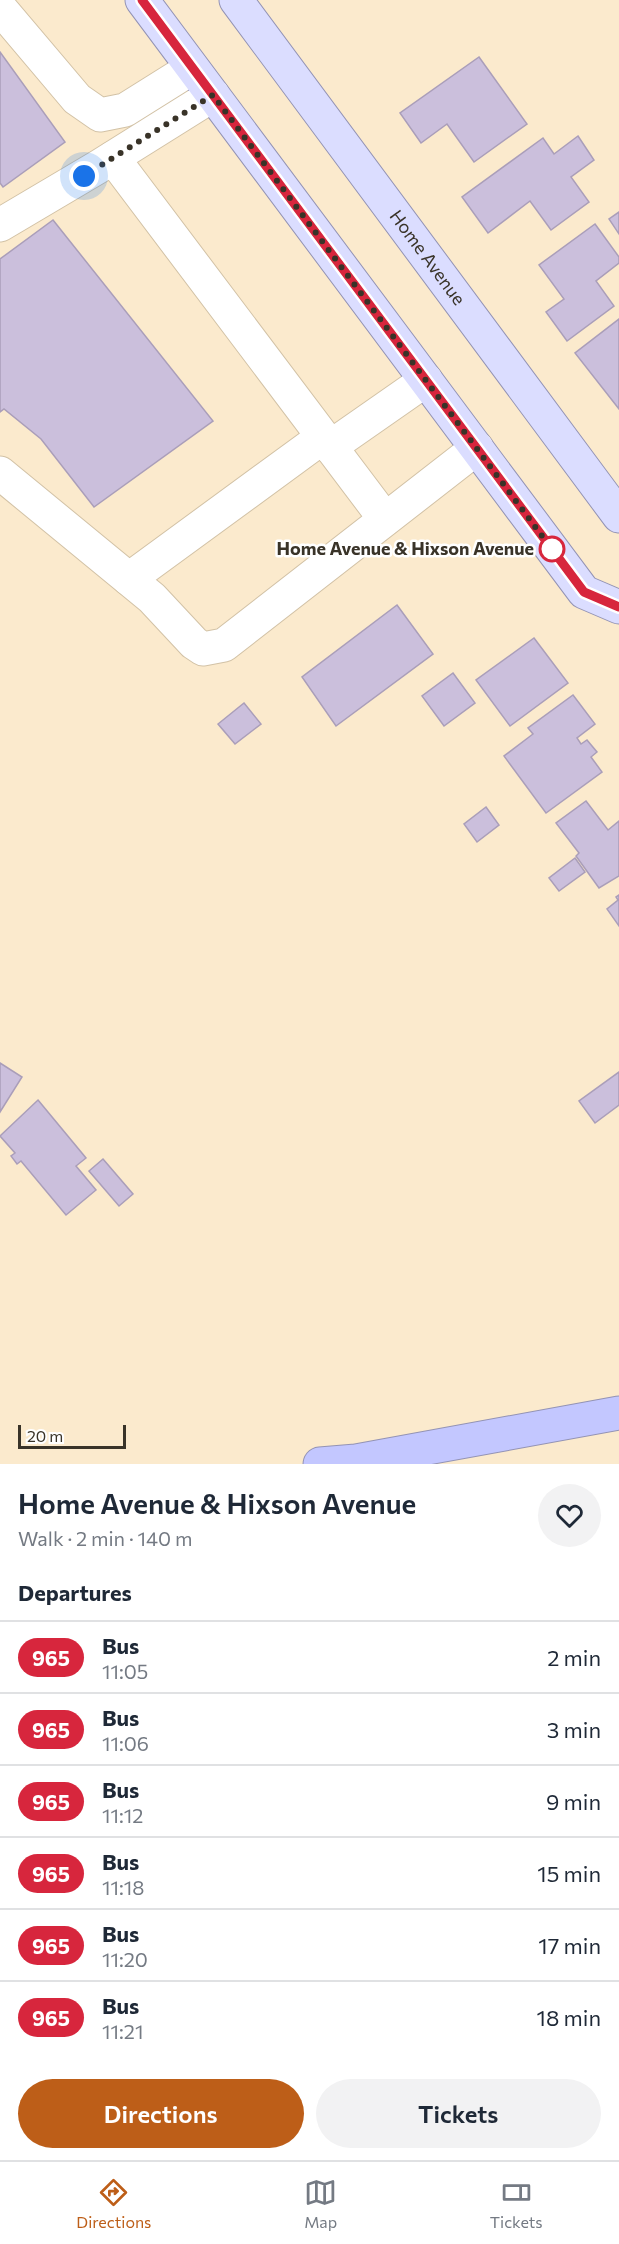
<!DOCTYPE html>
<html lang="en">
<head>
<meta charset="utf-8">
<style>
  :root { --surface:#fff; --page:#f2f2f3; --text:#1f2937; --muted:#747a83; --line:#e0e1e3; --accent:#bd5e18 }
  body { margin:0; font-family:Commissioner,sans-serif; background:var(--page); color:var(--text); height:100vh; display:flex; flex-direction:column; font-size:22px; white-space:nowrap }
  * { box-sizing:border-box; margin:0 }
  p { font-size:20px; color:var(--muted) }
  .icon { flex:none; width:33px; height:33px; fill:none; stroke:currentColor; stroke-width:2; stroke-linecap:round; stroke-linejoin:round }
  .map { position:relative; height:1464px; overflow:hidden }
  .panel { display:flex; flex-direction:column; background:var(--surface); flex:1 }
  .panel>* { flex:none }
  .badge { padding:0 12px; border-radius:20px; font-size:21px; line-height:39px }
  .scale { position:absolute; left:18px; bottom:15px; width:108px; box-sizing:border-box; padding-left:6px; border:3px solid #393328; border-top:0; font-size:16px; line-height:21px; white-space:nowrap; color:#393328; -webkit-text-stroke:4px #fff; paint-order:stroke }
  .you { position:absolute; width:30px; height:30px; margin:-15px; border:4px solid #fff; border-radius:50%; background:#1a73e8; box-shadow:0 0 0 9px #1a73e833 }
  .map>.badge { position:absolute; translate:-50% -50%; box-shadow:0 0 0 3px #fff }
  h2 { padding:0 18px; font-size:22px; line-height:54px }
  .round { display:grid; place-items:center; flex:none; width:63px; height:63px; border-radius:32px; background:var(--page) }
  .overview { display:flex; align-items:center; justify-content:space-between; height:102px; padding:0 18px }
  h1 { font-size:28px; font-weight:600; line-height:45px }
  .cta { display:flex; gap:12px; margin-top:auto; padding:12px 18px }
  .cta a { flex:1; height:69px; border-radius:36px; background:var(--accent); color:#fff; font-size:24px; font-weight:600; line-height:69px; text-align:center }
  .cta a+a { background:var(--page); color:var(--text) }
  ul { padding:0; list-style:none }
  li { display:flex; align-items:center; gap:18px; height:72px; padding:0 18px; border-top:2px solid var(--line) }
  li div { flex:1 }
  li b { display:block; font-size:22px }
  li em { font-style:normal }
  li .badge { min-width:66px; font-weight:700; text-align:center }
  .tabs { display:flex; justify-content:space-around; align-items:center; height:84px; border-top:2px solid var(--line); background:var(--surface); font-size:16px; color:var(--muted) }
  .tabs a { display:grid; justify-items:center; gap:3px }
  .tabs .on { color:var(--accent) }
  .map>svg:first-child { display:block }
</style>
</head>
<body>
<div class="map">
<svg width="619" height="1464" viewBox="0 0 619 1464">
  <rect width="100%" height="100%" fill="#fbeacd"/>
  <g fill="#cbbfdc" stroke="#aa9eb9" stroke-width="1.5">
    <path d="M0,52L65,142L3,187L0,183Z"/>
    <path d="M479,57L527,124L474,162L447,124L421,143L400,113Z"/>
    <path d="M578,136L594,160L571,177L589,202L551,230L530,201L488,233L462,197L543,138L554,154Z"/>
    <path d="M619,212V234L609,219Z"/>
    <path d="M53,220L213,421L94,507L41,439L4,409L0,412V259Z"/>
    <path d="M595,224L619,257V263L596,281L614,306L567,341L546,312L564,299L539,265Z"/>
    <path d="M619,319V409L575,353Z"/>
    <path d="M397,605L433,654L336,726L302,677Z"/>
    <path d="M534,638L568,683L510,726L476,680Z"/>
    <path d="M453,673L475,703L444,726L422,696Z"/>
    <path d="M573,695L595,724L577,738L581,744L587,740L597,752L591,757L602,772L546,813L504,756L533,734L528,728Z"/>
    <path d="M244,703L261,724L235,744L218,724Z"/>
    <path d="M586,801L608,830L619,821V876L599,888L576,856L579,853L556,823Z"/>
    <path d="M486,807L499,825L477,842L464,824Z"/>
    <path d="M575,858L585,872L559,891L549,878Z"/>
    <path d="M619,895V926L607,909L618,900L616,897Z"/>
    <path d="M0,1063L22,1077L0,1112Z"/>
    <path d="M619,1072V1105L595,1123L579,1101Z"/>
    <path d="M38,1100L86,1158L76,1166L96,1190L66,1215L21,1161L17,1164L11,1156L15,1153L0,1136Z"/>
    <path d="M103,1159L133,1194L119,1206L89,1171Z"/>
  </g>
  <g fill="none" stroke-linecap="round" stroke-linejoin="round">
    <g stroke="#d2c2a6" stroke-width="35">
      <g id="minor">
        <path d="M0,8L77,99L100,115L125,110L192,68"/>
        <path d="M113,158L385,519"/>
        <path d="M0,225L98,167L213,95"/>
        <path d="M330,447L426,380"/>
        <path d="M0,473L152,598L194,643L203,649L224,645L477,448"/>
        <path d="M129,579L323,437"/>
      </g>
    </g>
    <g stroke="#9393b4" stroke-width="35">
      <g id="major">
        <path d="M142,0L584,592L619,607"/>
        <path id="s1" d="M236,0L619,516"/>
      </g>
    </g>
    <g stroke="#9393b4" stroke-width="35">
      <path id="highway" d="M320,1464L356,1461L619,1413"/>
    </g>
    <use href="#minor" stroke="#fff" stroke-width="33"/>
    <use href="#major" stroke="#dbddff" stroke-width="33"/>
    <use href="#highway" stroke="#c3c7ff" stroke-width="33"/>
  </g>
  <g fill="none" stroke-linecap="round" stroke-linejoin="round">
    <g stroke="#fff" stroke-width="14">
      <path id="line" d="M142,0L584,592L619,607"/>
    </g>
    <use href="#line" stroke="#d7263d" stroke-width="9"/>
    <path stroke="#393328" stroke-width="6" stroke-dasharray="0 10.8" d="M84,176L213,95L557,556L552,549"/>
  </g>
  <circle fill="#fff" stroke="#d7263d" stroke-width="3" cx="552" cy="549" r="12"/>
  <g text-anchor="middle" stroke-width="5" stroke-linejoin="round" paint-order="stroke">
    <g font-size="18" fill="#393328" stroke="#fff">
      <text dy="6" stroke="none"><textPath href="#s1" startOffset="321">Home Avenue</textPath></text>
    </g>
    <g font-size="18" font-weight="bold" fill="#393328" stroke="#fff" text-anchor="end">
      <text x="534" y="555">Home Avenue &amp; Hixson Avenue</text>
    </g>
  </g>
</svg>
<div class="scale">20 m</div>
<div class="you" style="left:84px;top:176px"></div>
</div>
<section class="panel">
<div class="overview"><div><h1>Home Avenue &amp; Hixson Avenue</h1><p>Walk · 2 min · 140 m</p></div><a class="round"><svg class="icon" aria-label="heart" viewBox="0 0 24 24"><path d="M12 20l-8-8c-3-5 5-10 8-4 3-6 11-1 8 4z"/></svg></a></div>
<h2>Departures</h2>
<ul>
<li><span class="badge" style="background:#d7263d;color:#fff">965</span><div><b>Bus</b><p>11:05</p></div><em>2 min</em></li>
<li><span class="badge" style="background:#d7263d;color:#fff">965</span><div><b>Bus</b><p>11:06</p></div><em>3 min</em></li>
<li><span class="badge" style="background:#d7263d;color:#fff">965</span><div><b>Bus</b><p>11:12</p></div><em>9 min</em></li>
<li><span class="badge" style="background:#d7263d;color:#fff">965</span><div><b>Bus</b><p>11:18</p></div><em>15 min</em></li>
<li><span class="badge" style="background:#d7263d;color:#fff">965</span><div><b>Bus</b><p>11:20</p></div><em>17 min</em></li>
<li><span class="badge" style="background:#d7263d;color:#fff">965</span><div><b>Bus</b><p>11:21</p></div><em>18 min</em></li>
</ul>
<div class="cta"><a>Directions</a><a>Tickets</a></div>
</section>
<nav class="tabs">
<a class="on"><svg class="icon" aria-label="directions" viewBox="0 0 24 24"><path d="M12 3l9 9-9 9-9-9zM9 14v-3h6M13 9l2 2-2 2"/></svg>Directions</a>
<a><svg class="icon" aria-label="map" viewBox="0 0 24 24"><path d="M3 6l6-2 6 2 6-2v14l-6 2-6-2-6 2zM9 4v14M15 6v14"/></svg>Map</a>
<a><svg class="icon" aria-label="tickets" viewBox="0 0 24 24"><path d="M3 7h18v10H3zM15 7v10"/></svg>Tickets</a>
</nav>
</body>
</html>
